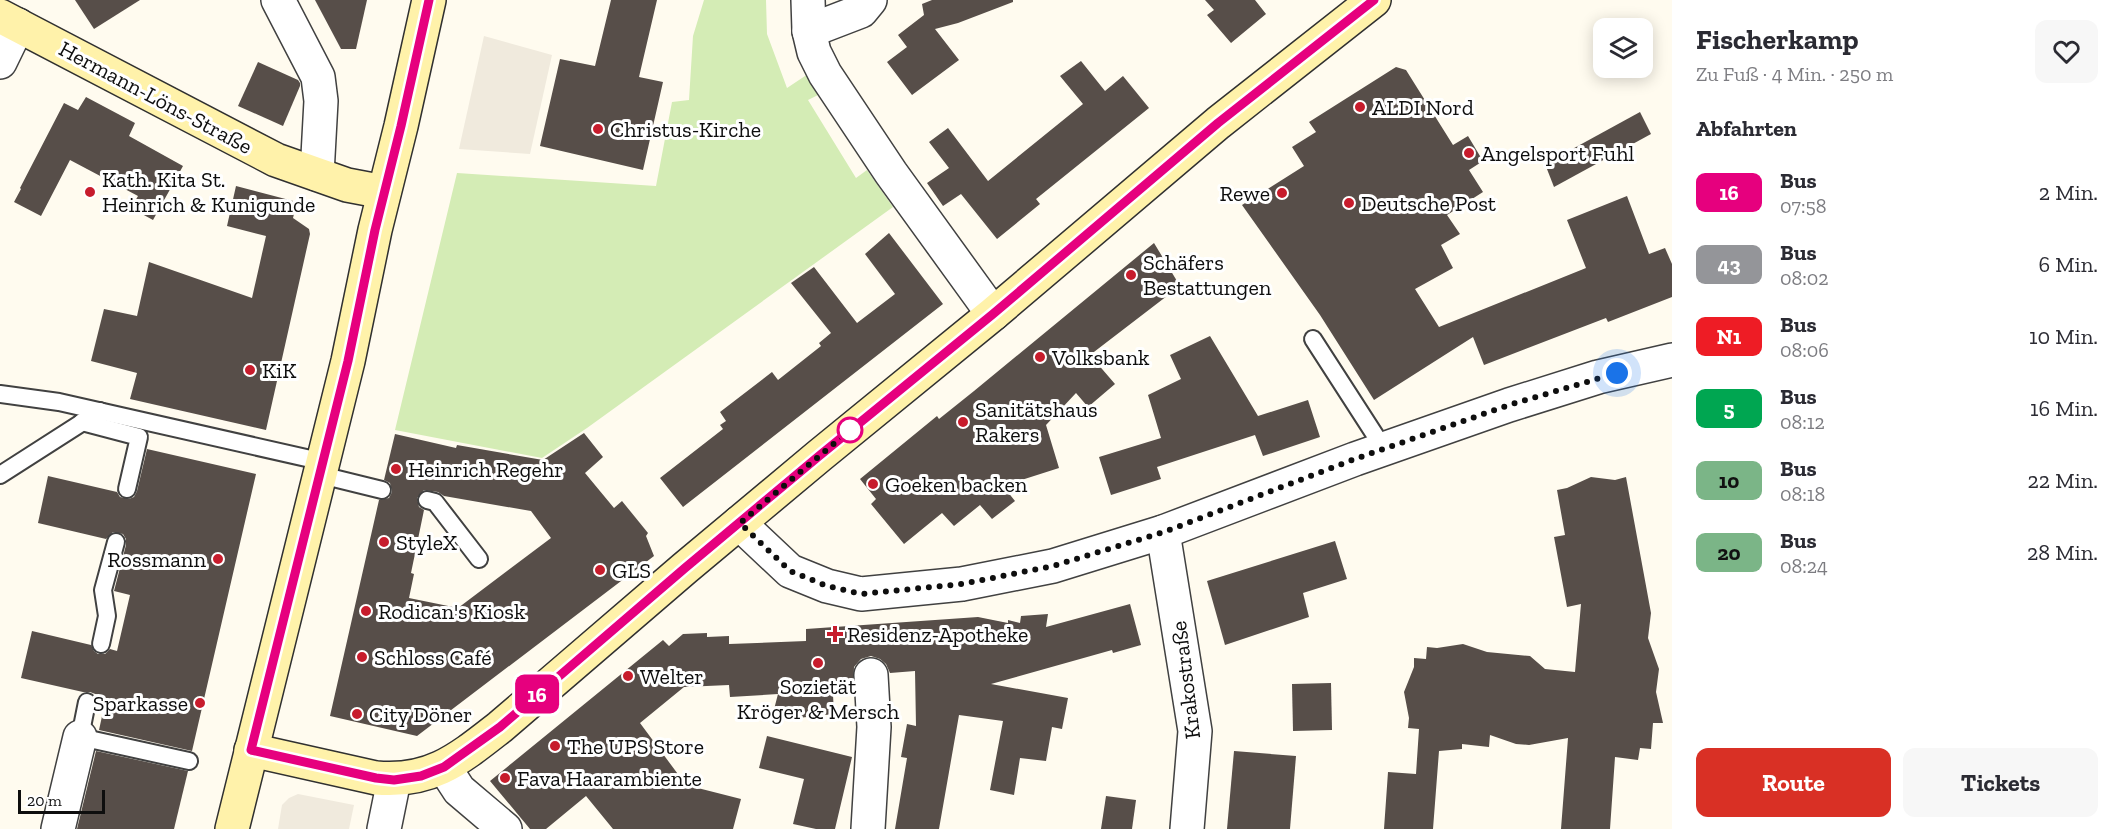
<!DOCTYPE html>
<html lang="de">
<head>
<meta charset="utf-8">
<style>
  :root { --surface:#fff; --page:#f7f7f7; --text:#2b2b33; --muted:#7c7c81; --accent:#d93025 }
  body { margin:0; font-family:"Zilla Slab",serif; background:var(--page); color:var(--text); height:100vh; display:flex; flex-direction:column; font-size:22px; white-space:nowrap }
  * { box-sizing:border-box; margin:0 }
  p { font-size:20px; color:var(--muted) }
  .icon { flex:none; width:33px; height:33px; fill:none; stroke:currentColor; stroke-width:2; stroke-linecap:round; stroke-linejoin:round }
  .map { position:relative; flex:1; overflow:hidden }
  .side { display:flex; flex-direction:column; background:var(--surface); width:450px }
  .side>* { flex:none }
  .badge { padding:0 12px; border-radius:9px; font-size:21px; line-height:39px }
  .controls { position:absolute; left:1593px; top:18px; display:grid; gap:12px }
  .controls a { display:grid; place-items:center; width:60px; height:60px; border-radius:12px; background:var(--surface); box-shadow:0 3px 15px #0003; font-size:30px }
  .scale { position:absolute; left:18px; bottom:15px; width:87px; box-sizing:border-box; padding-left:6px; border:3px solid #0e0e0e; border-top:0; font-size:16px; line-height:21px; white-space:nowrap; color:#0e0e0e; -webkit-text-stroke:4px #fff; paint-order:stroke }
  .you { position:absolute; width:30px; height:30px; margin:-15px; border:4px solid #fff; border-radius:50%; background:#1a73e8; box-shadow:0 0 0 9px #1a73e833 }
  .map>.badge { position:absolute; translate:-50% -50%; box-shadow:0 0 0 3px #fff }
  h2 { padding:0 24px; font-size:22px; line-height:54px }
  .round { display:grid; place-items:center; flex:none; width:63px; height:63px; border-radius:12px; background:var(--page) }
  .overview { display:flex; align-items:center; justify-content:space-between; height:102px; padding:0 24px }
  h1 { font-size:28px; font-weight:700; line-height:45px }
  .cta { display:flex; gap:12px; margin-top:auto; padding:12px 24px }
  .cta a { flex:1; height:69px; border-radius:12px; background:var(--accent); color:#fff; font-size:24px; font-weight:700; line-height:69px; text-align:center }
  .cta a+a { background:var(--page); color:var(--text) }
  ul { padding:0; list-style:none }
  li { display:flex; align-items:center; gap:18px; height:72px; padding:0 24px }
  li div { flex:1 }
  li b { display:block; font-size:22px }
  li em { font-style:normal }
  li .badge { min-width:66px; font-weight:700; text-align:center }
  main { display:flex; flex:1; min-height:0 }
  .map>svg:first-child { display:block }
</style>
</head>
<body>
<main>
<div class="map">
<svg width="1672" height="829" viewBox="0 0 1672 829">
  <rect width="100%" height="100%" fill="#fffbef"/>
  <path fill="#d4ecb5" d="M704,0H766L767,34L787,88L808,74L820,94L808,100L856,178L867,170L893,207L587,428L542,458L395,430L457,173L656,186L672,102L689,100L693,36Z"/>
  <g fill="#f0eadd">
    <path d="M484,36L552,55L530,154L459,149Z"/>
    <path d="M298,794L354,805L349,829H278L282,805L289,798Z"/>
  </g>
  <g fill="#574e49" fill-rule="evenodd">
    <path d="M75,0H140L94,29Z"/>
    <path d="M315,0H367L356,49H341Z"/>
    <path d="M611,0H657L639,77L663,82L643,170L540,146L560,59L595,66Z"/>
    <path d="M932,0H1013V2L958,23L935,29L959,60L912,95L887,62L907,47L898,35L924,15L922,4Z"/>
    <path d="M1205,0H1255L1266,14L1231,43L1207,15L1214,10Z"/>
    <path d="M1081,61L1105,91L1123,76L1149,108L1036,199L1040,204L997,239L961,194L943,206L927,183L949,168L929,142L948,128L988,181L1083,104L1060,76Z"/>
    <path d="M258,62L298,80L300,83V86L283,126L238,106Z"/>
    <path d="M1396,67L1406,70L1453,145L1468,136L1483,161L1469,170L1483,192L1447,215L1460,234L1441,245L1453,268L1415,289L1439,327L1586,268L1567,220L1627,196L1649,254L1665,248L1672,264V297L1608,322L1606,318L1484,365L1473,337L1374,400L1320,315L1242,205L1304,166L1292,147L1316,132L1309,122Z"/>
    <path d="M86,97L135,123L129,136L183,166L153,220L131,208L138,196L70,160L41,216L14,202L21,189L20,188L64,103L78,110Z"/>
    <path d="M1640,112L1651,134L1554,187L1545,164Z"/>
    <path d="M236,186L297,202L293,218L309,229L310,234L266,430L130,399L137,373L91,361L104,309L137,316L149,262L252,298L266,236L227,226Z"/>
    <path d="M889,233L943,304L683,507L660,478L723,429L720,425L726,421L720,412L772,372L778,380L821,346L819,343L831,333L791,283L814,267L857,323L895,294L865,254Z"/>
    <path d="M1154,243L1180,286L1090,355L1115,384L1088,407L1076,393L1046,425L1059,468L1003,486L1015,501L992,519L980,505L954,526L942,513L904,544L871,504L876,499L860,479L937,416L939,419L974,391Z"/>
    <path d="M1210,336L1258,416L1308,400L1320,437L1263,456L1255,435L1157,467L1161,479L1111,495L1099,457L1161,438L1148,395L1181,379L1170,355Z"/>
    <path d="M584,433L603,457L585,473L614,508L622,501L648,533L646,536L654,556L417,736L330,716L379,500L389,498L392,492L390,483L384,480L395,434L456,448L457,445L543,460ZM424,490L438,492L444,496L531,511L551,538L458,608L409,598L414,574L411,573L424,510L419,507L417,498Z"/>
    <path d="M147,449L256,474L192,751L99,730L106,698L90,692H83L21,678L32,631L91,645L94,651L98,654H105L110,649L117,651L130,595L114,591L126,545V539L123,534L113,532L106,539L38,523L48,476L117,492L120,497L129,499L134,497L137,491Z"/>
    <path d="M1591,477L1615,480L1626,477L1651,613L1648,638L1659,669L1656,692L1663,723H1653L1651,749L1640,748L1638,760L1615,757L1610,829H1561L1568,738L1529,745L1516,744L1490,735L1489,747L1462,744V749L1439,751L1433,829H1384L1388,772L1416,774L1419,729L1408,728L1409,718L1404,692L1414,667V658L1426,659L1427,647L1437,648L1463,644L1487,652L1530,656L1545,669L1575,672L1581,604L1567,607L1554,537L1565,535L1557,490L1567,488Z"/>
    <path d="M1335,541L1347,579L1303,593L1309,617L1225,645L1207,581Z"/>
    <path d="M1130,604L1141,645L1113,653L1112,650L991,684L1068,698L1062,729L1052,727L1046,761L1020,758L1014,795L990,790L1003,721L959,715L939,829H895L907,758L901,757L907,724L916,726L915,671L890,673L886,664L880,659L871,656L861,659L854,667L853,693L833,695L834,714L771,721L778,694L730,697L729,685L684,687L640,723L686,785L741,799L733,829H613L586,796L546,829H530L490,781L663,640L669,646L683,634L707,633V637L729,636V644L806,641V629L978,617L1008,623V620L1020,623L1021,616L1048,614L1046,627Z"/>
    <path d="M1331,683L1332,730L1293,731L1292,684Z"/>
    <path d="M767,736L852,757L835,829H816L793,824L804,779L759,768Z"/>
    <path d="M96,751L188,771L174,829H77Z"/>
    <path d="M1234,751L1296,756L1290,829H1227Z"/>
    <path d="M1106,796L1136,800L1132,829H1101Z"/>
  </g>
  <g fill="none" stroke-linecap="round" stroke-linejoin="round">
    <g stroke="#414141" stroke-width="20">
      <g id="lane">
        <path d="M1313,339L1384,449"/>
        <path d="M0,394L59,402L324,462"/>
        <path d="M82,422L139,437L127,489"/>
        <path d="M0,475L100,411"/>
        <path d="M321,475L382,490"/>
        <path d="M427,500L435,502L479,559"/>
        <path d="M101,644L107,616L103,590L116,542"/>
        <path d="M87,702L80,737L189,761"/>
      </g>
    </g>
    <g stroke="#414141" stroke-width="36">
      <g id="street">
        <path d="M278,0L318,77L321,101L317,174"/>
        <path d="M808,0L809,31L814,52L825,74L891,173L993,314"/>
        <path d="M809,31L861,11L870,0"/>
        <path d="M0,62L18,25"/>
        <path d="M739,523L790,571L827,586L861,594L962,584L1053,566L1163,532L1355,459L1509,405L1598,377L1672,360"/>
        <path d="M1163,532L1195,731L1187,829"/>
        <path d="M444,767L459,790L505,829"/>
        <path d="M58,829L80,737"/>
        <path d="M384,829L394,780"/>
        <path d="M868,829L874,727L871,675"/>
      </g>
    </g>
    <g stroke="#303030" stroke-width="36">
      <g id="secondary">
        <path d="M0,16L276,160L347,185L384,192"/>
        <path d="M251,750L376,778C431,783 459,759 500,727L685,568L819,456L993,314L1218,123L1374,0"/>
        <path d="M232,829L348,361L375,230L401,126L429,0"/>
      </g>
    </g>
    <use href="#lane" stroke="#fff" stroke-width="16"/>
    <use href="#street" stroke="#fff" stroke-width="33"/>
    <use href="#secondary" stroke="#fff2aa" stroke-width="33"/>
  </g>
  <g fill="none" stroke-linecap="round" stroke-linejoin="round">
    <g stroke="#fff" stroke-width="14">
      <path id="line" d="M429,0L401,126L375,230L348,361L251,750L376,778L394,780L421,776L444,767L500,727L685,568L819,456L993,314L1218,123L1374,0"/>
    </g>
    <use href="#line" stroke="#e6007e" stroke-width="9"/>
    <path stroke="#0e0e0e" stroke-width="6" stroke-dasharray="0 10.8" d="M850,430L740,523L790,571L827,586L861,594L962,584L1053,566L1164,532L1355,459L1509,405L1617,373"/>
  </g>
  <g fill="#c71c2c" stroke="#fff" stroke-width="2">
    <circle cx="1360" cy="107" r="6"/>
    <circle cx="598" cy="129" r="6"/>
    <circle cx="1469" cy="153" r="6"/>
    <circle cx="90" cy="192" r="6"/>
    <circle cx="1282" cy="193" r="6"/>
    <circle cx="1349" cy="203" r="6"/>
    <circle cx="1131" cy="275" r="6"/>
    <circle cx="1040" cy="357" r="6"/>
    <circle cx="250" cy="370" r="6"/>
    <circle cx="963" cy="422" r="6"/>
    <circle cx="396" cy="469" r="6"/>
    <circle cx="873" cy="484" r="6"/>
    <circle cx="384" cy="542" r="6"/>
    <circle cx="218" cy="559" r="6"/>
    <circle cx="600" cy="570" r="6"/>
    <circle cx="366" cy="611" r="6"/>
    <path d="M832 625h6v6h6v6h-6v6h-6v-6h-6v-6h6z"/>
    <circle cx="362" cy="657" r="6"/>
    <circle cx="818" cy="663" r="6"/>
    <circle cx="628" cy="676" r="6"/>
    <circle cx="200" cy="703" r="6"/>
    <circle cx="357" cy="714" r="6"/>
    <circle cx="555" cy="746" r="6"/>
    <circle cx="505" cy="778" r="6"/>
  </g>
  <circle fill="#fff" stroke="#e6007e" stroke-width="3" cx="850" cy="430" r="12"/>
  <g text-anchor="middle" stroke-width="6" stroke-linejoin="round" paint-order="stroke">
    <g font-size="22" fill="#0e0e0e" stroke="#fff">
      <text transform="translate(156 97) rotate(28)" y="8">Hermann-Löns-Straße</text>
      <text transform="translate(1185 680) rotate(-97)" y="8">Krakostraße</text>
    </g>
    <g font-size="22" fill="#0e0e0e" stroke="#fff" text-anchor="start">
      <text x="1372" y="115">ALDI Nord</text>
      <text x="610" y="137">Christus-Kirche</text>
      <text x="1481" y="161">Angelsport Fuhl</text>
      <text x="102" y="187">Kath. Kita St.<tspan x="102" dy="25">Heinrich &amp; Kunigunde</tspan></text>
      <text x="1270" y="201" text-anchor="end">Rewe</text>
      <text x="1361" y="211">Deutsche Post</text>
      <text x="1143" y="270">Schäfers<tspan x="1143" dy="25">Bestattungen</tspan></text>
      <text x="1052" y="365">Volksbank</text>
      <text x="262" y="378">KiK</text>
      <text x="975" y="417">Sanitätshaus<tspan x="975" dy="25">Rakers</tspan></text>
      <text x="408" y="477">Heinrich Regehr</text>
      <text x="885" y="492">Goeken backen</text>
      <text x="396" y="550">StyleX</text>
      <text x="206" y="567" text-anchor="end">Rossmann</text>
      <text x="612" y="578">GLS</text>
      <text x="378" y="619">Rodican's Kiosk</text>
      <text x="847" y="642">Residenz-Apotheke</text>
      <text x="374" y="665">Schloss Café</text>
      <text x="640" y="684">Welter</text>
      <text x="818" y="694" text-anchor="middle">Sozietät<tspan x="818" dy="25">Kröger &amp; Mersch</tspan></text>
      <text x="188" y="711" text-anchor="end">Sparkasse</text>
      <text x="369" y="722">City Döner</text>
      <text x="567" y="754">The UPS Store</text>
      <text x="517" y="786">Fava Haarambiente</text>
    </g>
  </g>
</svg>
<div class="controls">
<a><svg class="icon" aria-label="layers" viewBox="0 0 24 24"><path d="M12 4l9 5-9 5-9-5zM3 14l9 5 9-5"/></svg></a>
</div>
<div class="scale">20 m</div>
<div class="you" style="left:1617px;top:373px"></div>
<b class="badge" style="left:537px;top:694px;background:#e6007e;color:#fff">16</b>
</div>
<section class="side">
<div class="overview"><div><h1>Fischerkamp</h1><p>Zu Fuß · 4 Min. · 250 m</p></div><a class="round"><svg class="icon" aria-label="heart" viewBox="0 0 24 24"><path d="M12 20l-8-8c-3-5 5-10 8-4 3-6 11-1 8 4z"/></svg></a></div>
<h2>Abfahrten</h2>
<ul>
<li><span class="badge" style="background:#e6007e;color:#fff">16</span><div><b>Bus</b><p>07:58</p></div><em>2 Min.</em></li>
<li><span class="badge" style="background:#949599;color:#fff">43</span><div><b>Bus</b><p>08:02</p></div><em>6 Min.</em></li>
<li><span class="badge" style="background:#ee1c25;color:#fff">N1</span><div><b>Bus</b><p>08:06</p></div><em>10 Min.</em></li>
<li><span class="badge" style="background:#00a651;color:#fff">5</span><div><b>Bus</b><p>08:12</p></div><em>16 Min.</em></li>
<li><span class="badge" style="background:#7bb587;color:#111">10</span><div><b>Bus</b><p>08:18</p></div><em>22 Min.</em></li>
<li><span class="badge" style="background:#7bb587;color:#111">20</span><div><b>Bus</b><p>08:24</p></div><em>28 Min.</em></li>
</ul>
<div class="cta"><a>Route</a><a>Tickets</a></div>
</section>
</main>
</body>
</html>
